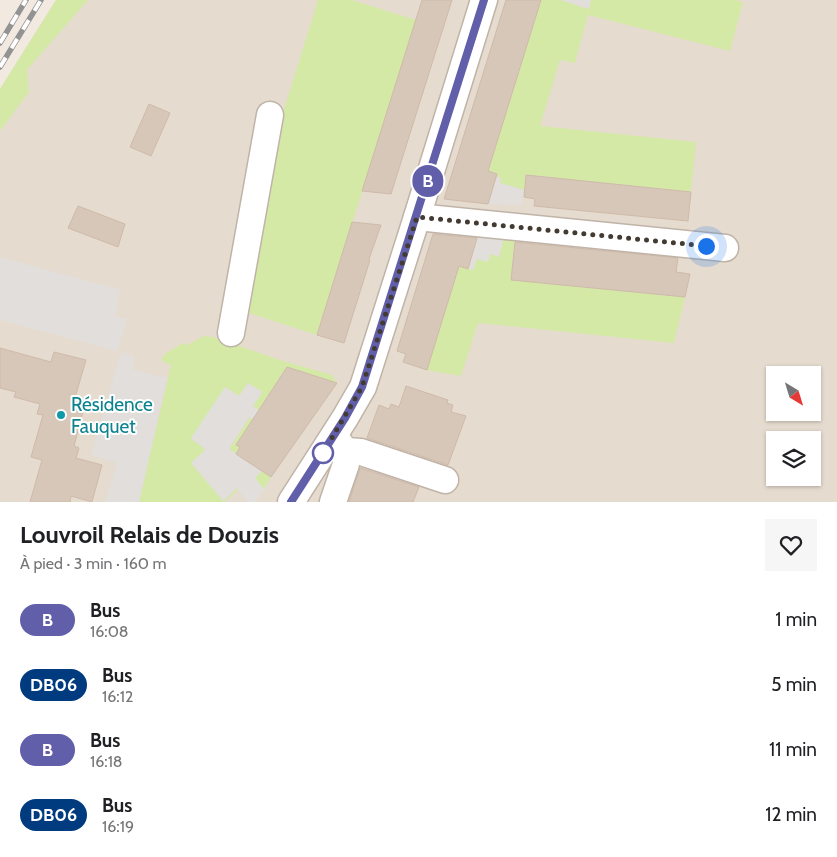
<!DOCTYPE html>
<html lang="fr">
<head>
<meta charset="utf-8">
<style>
  :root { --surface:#fff; --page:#f6f6f6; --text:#202124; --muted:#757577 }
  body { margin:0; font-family:Cabin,sans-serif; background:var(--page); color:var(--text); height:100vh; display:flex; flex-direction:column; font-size:19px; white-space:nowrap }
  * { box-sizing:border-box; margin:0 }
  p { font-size:16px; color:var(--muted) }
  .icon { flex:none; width:28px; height:28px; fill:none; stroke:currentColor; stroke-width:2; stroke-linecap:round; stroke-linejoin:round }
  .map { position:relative; height:502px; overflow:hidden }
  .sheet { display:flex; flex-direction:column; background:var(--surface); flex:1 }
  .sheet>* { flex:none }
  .badge { padding:0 10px; border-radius:16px; font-size:18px; line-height:32px }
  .needle { width:32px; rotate:142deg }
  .tools { position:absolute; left:766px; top:366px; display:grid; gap:10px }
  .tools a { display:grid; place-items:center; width:55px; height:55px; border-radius:0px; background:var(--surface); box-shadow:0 1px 4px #0004; font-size:25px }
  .you { position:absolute; width:25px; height:25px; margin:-12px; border:4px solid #fff; border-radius:50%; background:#1a73e8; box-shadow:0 0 0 8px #1a73e833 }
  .map>.badge { position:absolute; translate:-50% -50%; box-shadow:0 0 0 2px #fff }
  .round { display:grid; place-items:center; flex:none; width:52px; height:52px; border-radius:0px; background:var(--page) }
  .headline { display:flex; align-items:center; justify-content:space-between; height:85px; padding:0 20px }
  h1 { font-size:24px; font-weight:700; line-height:38px }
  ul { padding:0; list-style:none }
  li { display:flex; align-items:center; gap:15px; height:65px; padding:0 20px }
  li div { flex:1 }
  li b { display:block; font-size:19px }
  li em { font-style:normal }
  li .badge { min-width:55px; font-weight:700; text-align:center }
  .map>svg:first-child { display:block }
</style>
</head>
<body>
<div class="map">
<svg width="837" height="502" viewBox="0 0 837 502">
  <rect width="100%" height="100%" fill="#f2eae1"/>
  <path fill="#e6dbcf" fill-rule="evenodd" d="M56,0H837V502H0V89ZM775,375H812V412H775ZM775,440H812V478H775Z"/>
  <g fill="#d5e9a7">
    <path d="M56,0H88L27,70L29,92L0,131V89Z"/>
    <path d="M318,0H352L416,20L317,335L242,311L282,116Z"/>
    <path d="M541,0H561L588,9L591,0H735L743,2L730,51L588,15L575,63L560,60L540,126L696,142L691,192L527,175L524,190L500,183L497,174L488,171Z"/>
    <path d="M504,238L515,239L511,280L538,282L542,242L551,243L547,284L574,286L578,246L587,247L584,288L610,289L614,250L624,251L620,291L647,293L650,253L660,255L657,295L685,297L674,343L478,323L461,376L426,370L459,266L490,254Z"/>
    <path d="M204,336L213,337L280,360L332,375L337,383L294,369L263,413L253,406L262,392L248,383L240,396L191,439L204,448L223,501L237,488L239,491L238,490L224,502H139L171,365L162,361L161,359L166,353L183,343L187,345Z"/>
    <path d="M250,417L257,422L236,454L229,449Z"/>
    <path d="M262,471L271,477L264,489L254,478Z"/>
  </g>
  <g fill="#e1dedb">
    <path d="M561,0H591L589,9Z"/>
    <path d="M496,176L501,178L500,183L524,190L522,205L488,204Z"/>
    <path d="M478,236L504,238L499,257L490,254L488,262L477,259L473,270L468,269Z"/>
    <path d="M0,257L120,290L115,316L127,319L117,351L0,320Z"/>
    <path d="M121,352L135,356L132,369L167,378L139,502H105L117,463L91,455Z"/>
    <path d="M248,383L262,392L253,406L263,413L257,422L249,417L229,449L262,471L255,478L264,489L255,502H248L237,488L223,501L191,463L205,450L204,448L191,438L225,387L239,396Z"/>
  </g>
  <g fill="#d7c7b9" stroke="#cfbaa9">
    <path d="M422,0H452L391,194L362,191Z"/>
    <path d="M506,0H541L488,171L497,174L488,204L444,199Z"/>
    <path d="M149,104L170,113L151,156L130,147Z"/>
    <path d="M526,175L691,192L688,221L534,206L535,199L524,197Z"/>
    <path d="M78,206L125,224L118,247L68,228Z"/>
    <path d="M352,222L381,225L369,259L370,260L344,343L317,335Z"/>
    <path d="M433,234L477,238L468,269L459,266L427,370L403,362L406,354L397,351Z"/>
    <path d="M515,242L678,258L676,272L690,274L685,297L511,280Z"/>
    <path d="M0,348L51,362L54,352L86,360L74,401L85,404L74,446L79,448L76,458L102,465L92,502L71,496L70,502H30L42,460L31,457L43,415L37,414L40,404L14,397L16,392L0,388Z"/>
    <path d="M287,367L337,383L271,477L236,454L240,447L236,445Z"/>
    <path d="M406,386L448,400L447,403L453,405L451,412L466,416L448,465L367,438L379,405L389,409L391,404L399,407Z"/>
    <path d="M360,468L419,487L413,502H349Z"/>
  </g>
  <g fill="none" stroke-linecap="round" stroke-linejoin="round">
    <g stroke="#c0b3a7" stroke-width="29">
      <g id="minor">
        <path d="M417,217L725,248"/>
        <path d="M231,333L270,115"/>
        <path d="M345,451L361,452L445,480"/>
        <path d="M291,502L345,418L363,387L417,217L484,0"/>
        <path d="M333,502L346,464L345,451L336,438"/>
      </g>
    </g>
    <use href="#minor" stroke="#fff" stroke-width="26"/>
    <g stroke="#939393" stroke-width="5.5">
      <g id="rail">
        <path d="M0,43L26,0"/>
        <path d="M0,67L41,0"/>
      </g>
    </g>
    <use href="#rail" stroke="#fff" stroke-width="4" stroke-dasharray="11" stroke-linecap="butt"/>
  </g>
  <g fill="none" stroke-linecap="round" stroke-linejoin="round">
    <g stroke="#fff" stroke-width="11">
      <path id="line" d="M291,502L345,418L362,387L484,0"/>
    </g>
    <use href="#line" stroke="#625faa" stroke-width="8"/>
    <path stroke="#433a32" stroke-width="5" stroke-dasharray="0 9" d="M323,453L362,387L417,217L706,246"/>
  </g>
  <circle fill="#0f9aa8" stroke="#fff" stroke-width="2" cx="61" cy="415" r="5"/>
  <circle fill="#fff" stroke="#625faa" stroke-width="2.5" cx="323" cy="453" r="10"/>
  <g text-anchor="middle" stroke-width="4" stroke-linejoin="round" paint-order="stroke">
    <g font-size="19" fill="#0d838f" stroke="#fff" text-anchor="start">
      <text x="71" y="411">Résidence<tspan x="71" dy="22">Fauquet</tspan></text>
    </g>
  </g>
</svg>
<div class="tools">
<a><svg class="needle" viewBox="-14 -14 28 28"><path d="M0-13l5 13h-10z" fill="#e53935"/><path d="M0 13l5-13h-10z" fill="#757577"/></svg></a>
<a><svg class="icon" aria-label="layers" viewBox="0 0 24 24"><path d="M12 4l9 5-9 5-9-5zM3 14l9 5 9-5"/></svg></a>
</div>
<div class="you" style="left:706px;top:246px"></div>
<b class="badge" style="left:428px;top:181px;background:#625faa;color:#fff">B</b>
</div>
<section class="sheet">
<div class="headline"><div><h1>Louvroil Relais de Douzis</h1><p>À pied · 3 min · 160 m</p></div><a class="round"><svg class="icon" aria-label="heart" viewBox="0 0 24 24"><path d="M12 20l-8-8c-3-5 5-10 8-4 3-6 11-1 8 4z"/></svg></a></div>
<ul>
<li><span class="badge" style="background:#625faa;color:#fff">B</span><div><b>Bus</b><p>16:08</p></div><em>1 min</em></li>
<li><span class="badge" style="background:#003b80;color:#fff">DB06</span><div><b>Bus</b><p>16:12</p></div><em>5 min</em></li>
<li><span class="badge" style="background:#625faa;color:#fff">B</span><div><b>Bus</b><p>16:18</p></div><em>11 min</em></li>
<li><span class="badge" style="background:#003b80;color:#fff">DB06</span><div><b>Bus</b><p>16:19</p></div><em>12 min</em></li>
</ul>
</section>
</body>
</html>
